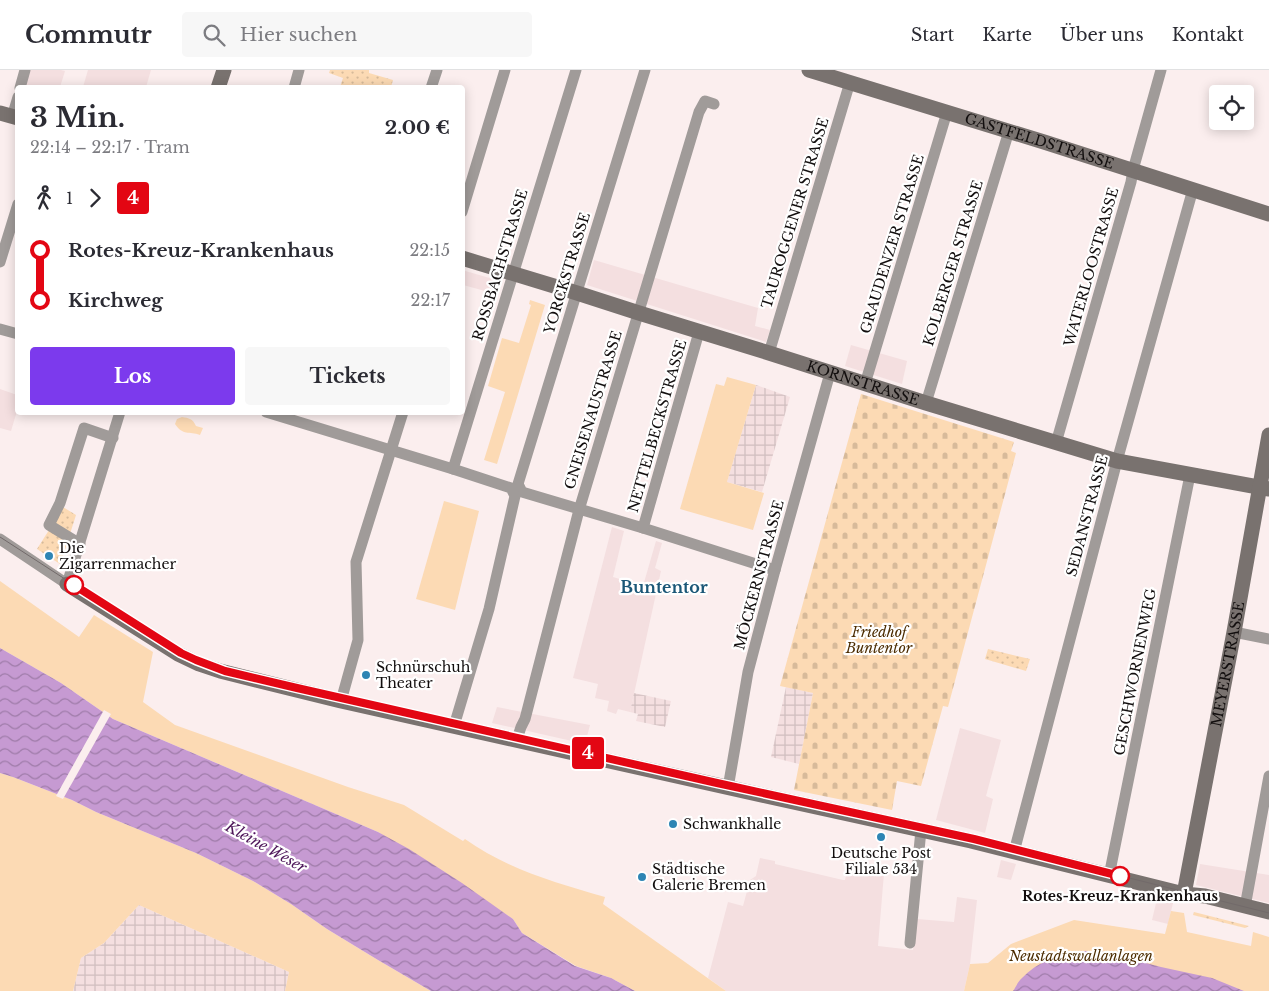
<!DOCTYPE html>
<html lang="de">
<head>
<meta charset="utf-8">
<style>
  :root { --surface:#fff; --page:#f7f7f7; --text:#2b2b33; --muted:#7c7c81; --line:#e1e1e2; --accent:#7c3aed }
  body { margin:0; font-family:"Libre Baskerville",serif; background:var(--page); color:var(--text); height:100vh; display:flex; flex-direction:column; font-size:19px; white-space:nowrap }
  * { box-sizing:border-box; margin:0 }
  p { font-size:16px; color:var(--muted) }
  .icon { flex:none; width:28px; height:28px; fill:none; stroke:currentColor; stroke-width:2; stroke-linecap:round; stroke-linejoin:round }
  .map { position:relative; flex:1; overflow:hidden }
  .side { position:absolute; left:15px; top:15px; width:450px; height:330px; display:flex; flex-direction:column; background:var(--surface); border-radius:5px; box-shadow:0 2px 12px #0003 }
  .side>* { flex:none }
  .badge { padding:0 10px; border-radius:4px; font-size:18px; line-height:32px }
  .controls { position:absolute; left:1209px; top:15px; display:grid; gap:10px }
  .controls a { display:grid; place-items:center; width:45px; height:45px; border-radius:5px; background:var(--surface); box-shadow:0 2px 12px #0003; font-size:25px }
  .map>.badge { position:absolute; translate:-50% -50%; box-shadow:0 0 0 2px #fff }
  .legs { display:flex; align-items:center; gap:8px; height:55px; padding:0 15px; font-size:16px }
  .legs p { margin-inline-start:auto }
  .summary { display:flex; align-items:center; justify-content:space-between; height:85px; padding:0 15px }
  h1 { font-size:28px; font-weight:700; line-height:38px }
  .primary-button { display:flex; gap:10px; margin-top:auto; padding:10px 15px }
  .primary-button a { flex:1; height:58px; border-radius:5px; background:var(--accent); color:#fff; font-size:20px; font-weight:700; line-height:58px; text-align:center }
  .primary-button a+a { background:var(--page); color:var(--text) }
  ul { padding:0 15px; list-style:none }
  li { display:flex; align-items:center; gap:18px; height:50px; font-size:19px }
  li i { display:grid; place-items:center; width:8px; height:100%; margin:0 6px; background:currentColor }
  li i::after { content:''; width:12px; height:12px; margin:-6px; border:4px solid; border-radius:50%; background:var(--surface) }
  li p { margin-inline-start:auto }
  li:first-child i { background:linear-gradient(#0000 50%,currentColor 0) }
  li:last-child i { background:linear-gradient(currentColor 50%,#0000 0) }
  header { display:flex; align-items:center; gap:30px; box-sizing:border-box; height:70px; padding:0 25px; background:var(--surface); border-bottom:1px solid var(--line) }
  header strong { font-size:24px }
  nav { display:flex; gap:28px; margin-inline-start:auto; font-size:18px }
  .search { width:350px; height:45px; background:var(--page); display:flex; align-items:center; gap:12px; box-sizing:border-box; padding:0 18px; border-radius:5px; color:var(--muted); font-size:19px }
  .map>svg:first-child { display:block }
</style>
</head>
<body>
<header>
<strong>Commutr</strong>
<div class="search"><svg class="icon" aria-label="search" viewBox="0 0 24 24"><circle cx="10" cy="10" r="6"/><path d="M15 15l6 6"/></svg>Hier suchen</div>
<nav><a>Start</a><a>Karte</a><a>Über uns</a><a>Kontakt</a></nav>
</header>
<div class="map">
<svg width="1269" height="921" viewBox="0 0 1269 921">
  <defs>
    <pattern id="industrial-grid" width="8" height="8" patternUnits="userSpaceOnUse" patternTransform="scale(1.25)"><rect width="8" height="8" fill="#f4dfe0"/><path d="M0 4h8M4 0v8" fill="none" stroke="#d0bebf"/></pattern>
    <pattern id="grass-dots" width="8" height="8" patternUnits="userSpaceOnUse" patternTransform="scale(1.25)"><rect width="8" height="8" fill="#fcdab4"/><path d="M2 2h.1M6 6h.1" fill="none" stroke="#d7ba9a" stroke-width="1.8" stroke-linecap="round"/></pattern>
    <pattern id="cemetery-stones" width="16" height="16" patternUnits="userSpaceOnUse" patternTransform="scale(1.25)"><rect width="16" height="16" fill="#fcdab4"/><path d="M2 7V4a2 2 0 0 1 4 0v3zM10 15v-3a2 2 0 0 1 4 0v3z" fill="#d7ba9a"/></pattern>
    <pattern id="water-waves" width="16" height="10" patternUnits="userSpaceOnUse" patternTransform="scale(1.25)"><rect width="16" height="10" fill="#c69ad2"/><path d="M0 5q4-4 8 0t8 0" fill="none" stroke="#9f7ca9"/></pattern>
  </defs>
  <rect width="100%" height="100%" fill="#fbeeee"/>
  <g fill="#f4dfe0">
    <path d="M29,0H61L65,1L60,17L24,18Z"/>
    <path d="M88,0H151L146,17H83Z"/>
    <path d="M594,190L758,238L755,256L770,260L766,272L587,215Z"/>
    <path d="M462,200L500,211L496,224L463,215Z"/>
    <path d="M851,275L907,291L902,314L845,296Z"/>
    <path d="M0,319L17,325V341L11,361L0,358Z"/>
    <path d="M612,457L624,461L613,507L643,516L656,471L662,473L655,498L661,501L630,642L618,639L616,644L607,641L609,631L595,628L598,614L573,608Z"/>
    <path d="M497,637L590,655L585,674L492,653Z"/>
    <path d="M960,658L1001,670L986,726L993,729L985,763L936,750Z"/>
    <path d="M760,788L775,791V794L843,810H845L848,797L884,803L878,876L913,880L917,849L954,852L957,827L977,830L970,894L964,921H726L708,908L728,832L743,836L750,810L756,806Z"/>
    <path d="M1001,790L1016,794L1011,810L997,807Z"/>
    <path d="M1200,794L1269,805V833L1196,815Z"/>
    <path d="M1157,829L1173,833L1168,854L1152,850Z"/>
  </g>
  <g fill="url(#industrial-grid)">
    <path d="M756,315L790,327L762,422L727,412Z"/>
    <path d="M786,617L813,623L799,694L771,687Z"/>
    <path d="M634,623L671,631L665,657L636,651L638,644L630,642Z"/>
    <path d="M139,835L289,902L285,921H73L81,888L104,873Z"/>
  </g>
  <g fill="url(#grass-dots)">
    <path d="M330,0H369V3L393,10L391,17H340L343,8L329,3Z"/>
    <path d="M63,437L76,445L70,464L54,455Z"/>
    <path d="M49,460L68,471L60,494L37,479Z"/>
    <path d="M988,579L1030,589L1026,601L985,589Z"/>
    <path d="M1194,842L1249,856L1245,858L1193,845Z"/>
  </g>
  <path fill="url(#cemetery-stones)" d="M861,324L1014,372L1011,381L1016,383L948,637L943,636L921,716L897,711L892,740L794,720L813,623L780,616Z"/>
  <g fill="#fcdab4">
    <path d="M530,230L545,235L497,394L484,390L505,322L488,316L502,268L519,273L531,235L529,234Z"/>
    <path d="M727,307L756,315L727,412L764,423L753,460L680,439L716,314L724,316Z"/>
    <path d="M182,347C189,348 193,349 196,356L203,358L200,365C189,361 183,366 175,354L177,349Z"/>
    <path d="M444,431L479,441L455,540L416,529Z"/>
    <path d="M0,511L79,567L94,545L153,582L143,632L175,655L348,717L404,735L463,771L465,769C507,799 556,813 605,827L603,834L726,921H635L611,908L576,896L522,863L513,849L378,762L113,649L61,613L0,578Z"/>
    <path d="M0,703L13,707L72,730L96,742L196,783L253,811L291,834L327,859L378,890L431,921H285L289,902L139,835L104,873L81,888L73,921H0Z"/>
    <path d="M1171,841L1184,843L1187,862L1251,876L1253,862L1269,867V921H964L970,894L988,893L1011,874L1074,850L1165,864Z"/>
  </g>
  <g fill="url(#water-waves)">
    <path d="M0,578L61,613L113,649L378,762L409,779L462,813L513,849L522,863L575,896L611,908L635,921H431L378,890L327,859L291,834L253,811L196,783L96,742L72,730L13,707L0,703Z"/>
    <path d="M1078,881H1100L1161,897L1212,908L1244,921H1013C1016,917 1018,911 1022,908C1037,892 1058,885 1078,881Z"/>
  </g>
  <path fill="#fbeeee" d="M104,640L111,644L63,729L56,726Z"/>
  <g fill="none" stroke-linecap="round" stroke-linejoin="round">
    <g stroke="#a09b99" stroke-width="11">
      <path d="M645,0L518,414L522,422L643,458L775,500"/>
      <path d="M20,18L25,0"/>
      <path d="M294,18L299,0"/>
      <path d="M431,18L437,0"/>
      <path d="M12,47L18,27"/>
      <path d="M462,142L505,0"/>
      <path d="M0,192L18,134"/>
      <path d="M0,259L18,264"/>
      <path d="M769,283L850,12"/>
      <path d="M865,314L947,42"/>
      <path d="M926,333L1009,61"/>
      <path d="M266,342L453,399L511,418L515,426L489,539L454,656"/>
      <path d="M1056,373L1131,112L1133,100L1161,0"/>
      <path d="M453,399L576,0"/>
      <path d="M643,458L699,262"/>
      <path d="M0,469L67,514L120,342"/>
      <path d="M80,474L49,455L60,433L84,358L113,368"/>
      <path d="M1234,562L1269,569"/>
      <path d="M341,631L358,570L356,492L403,342"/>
      <path d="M517,669L521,657L525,649L579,440L699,42L705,31L714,34"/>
      <path d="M728,718L748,602L775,500L830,303"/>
      <path d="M1014,782L1117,391L1193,119"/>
      <path d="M1109,806L1190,405"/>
      <path d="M1245,837L1269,706"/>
      <path d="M910,873L921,760"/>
    </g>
    <g stroke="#79726f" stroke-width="15">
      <path id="s1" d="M809,0L1044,72L1269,144"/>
      <path d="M218,18L224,0"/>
      <path d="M0,43L18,48"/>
      <path id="s2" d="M462,188L577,223L639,243L769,283L926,333L1117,391L1269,419"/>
      <path d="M67,514L178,584L199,594L220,601L341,631L775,728L971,771L1184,824L1205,826L1269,842"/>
      <path id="s3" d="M1184,824L1234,562L1269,365"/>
    </g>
    <path stroke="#726a6a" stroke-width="1" d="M0,467L170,577L196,590L215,598L236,604L705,711L974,769L1269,843"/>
  </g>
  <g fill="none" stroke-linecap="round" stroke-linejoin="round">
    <g stroke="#fff" stroke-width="11">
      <path id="line-1" d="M74,515L181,583L196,590L225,601L297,618L717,713L974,769L1120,806"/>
    </g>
    <use href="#line-1" stroke="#e30613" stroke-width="8"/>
  </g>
  <g fill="#2e85b4" stroke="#fff" stroke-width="2">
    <circle cx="49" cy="486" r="5"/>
    <circle cx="366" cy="605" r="5"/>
    <circle cx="673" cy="754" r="5"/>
    <circle cx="881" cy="767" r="5"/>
    <circle cx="642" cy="807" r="5"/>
  </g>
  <g fill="#fff" stroke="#e30613" stroke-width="2.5">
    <circle cx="74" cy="515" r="9"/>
    <circle cx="1120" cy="806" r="9"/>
  </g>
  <g text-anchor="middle" stroke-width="4.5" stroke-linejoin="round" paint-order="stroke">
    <g font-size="14" fill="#120e0e" stroke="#fff">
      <text dy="5" stroke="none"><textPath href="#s1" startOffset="241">GASTFELDSTRASSE</textPath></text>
      <text transform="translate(795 143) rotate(-73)" y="5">TAUROGGENER STRASSE</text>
      <text transform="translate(892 174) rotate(-73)" y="5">GRAUDENZER STRASSE</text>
      <text transform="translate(953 193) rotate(-73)" y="5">KOLBERGER STRASSE</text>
      <text transform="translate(500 195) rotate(-73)" y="5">ROSSBACHSTRASSE</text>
      <text transform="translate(1091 197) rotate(-74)" y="5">WATERLOOSTRASSE</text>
      <text transform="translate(567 203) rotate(-73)" y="5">YORCKSTRASSE</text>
      <text dy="5" stroke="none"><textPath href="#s2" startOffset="420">KORNSTRASSE</textPath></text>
      <text transform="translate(593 340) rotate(-73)" y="5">GNEISENAUSTRASSE</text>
      <text transform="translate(657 356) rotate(-74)" y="5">NETTELBECKSTRASSE</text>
      <text transform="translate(1087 446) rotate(-75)" y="5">SEDANSTRASSE</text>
      <text transform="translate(759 505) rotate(-75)" y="5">MÖCKERNSTRASSE</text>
      <text dy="5" stroke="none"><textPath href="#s3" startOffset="234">MEYERSTRASSE</textPath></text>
      <text transform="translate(1135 602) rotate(-79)" y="5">GESCHWORNENWEG</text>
    </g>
    <g font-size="14" fill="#120e0e" stroke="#fff" text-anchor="start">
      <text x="59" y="483">Die<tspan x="59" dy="16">Zigarrenmacher</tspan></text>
      <text x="376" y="602">Schnürschuh<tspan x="376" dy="16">Theater</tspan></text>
      <text x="683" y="759">Schwankhalle</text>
      <text x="881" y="788" text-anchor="middle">Deutsche Post<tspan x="881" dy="16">Filiale 534</tspan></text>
      <text x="652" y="804">Städtische<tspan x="652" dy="16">Galerie Bremen</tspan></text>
    </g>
    <g font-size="14" font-style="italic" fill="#4c2c00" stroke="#fff">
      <text x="879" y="567">Friedhof<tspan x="879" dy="16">Buntentor</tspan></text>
      <text x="1081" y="891">Neustadtswallanlagen</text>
    </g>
    <g font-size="14" font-weight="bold" fill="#120e0e" stroke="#fff">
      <text x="1120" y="831">Rotes-Kreuz-Krankenhaus</text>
    </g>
    <g font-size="15" font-style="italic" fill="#4e175a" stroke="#fff">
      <text transform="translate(266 777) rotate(29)" y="5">Kleine Weser</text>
    </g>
    <g font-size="16" font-weight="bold" fill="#1b5777" stroke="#fff">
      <text x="664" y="523">Buntentor</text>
    </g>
  </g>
</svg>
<div class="controls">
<a><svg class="icon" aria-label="locate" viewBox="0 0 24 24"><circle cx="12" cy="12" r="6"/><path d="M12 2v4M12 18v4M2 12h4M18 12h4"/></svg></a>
</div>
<b class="badge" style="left:588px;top:683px;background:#e30613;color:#fff">4</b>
<section class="side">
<div class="summary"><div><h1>3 Min.</h1><p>22:14 – 22:17 · Tram</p></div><b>2.00 €</b></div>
<div class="legs"><svg class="icon" aria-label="walk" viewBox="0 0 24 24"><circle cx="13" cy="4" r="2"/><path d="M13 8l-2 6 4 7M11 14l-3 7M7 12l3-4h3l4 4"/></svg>1<svg class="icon" aria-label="forward" viewBox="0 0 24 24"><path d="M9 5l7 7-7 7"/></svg><b class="badge" style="background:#e30613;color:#fff">4</b></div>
<ul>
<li><i style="color:#e30613"></i><b>Rotes-Kreuz-Krankenhaus</b><p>22:15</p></li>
<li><i style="color:#e30613"></i><b>Kirchweg</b><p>22:17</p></li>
</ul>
<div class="primary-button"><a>Los</a><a>Tickets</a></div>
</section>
</div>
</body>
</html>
